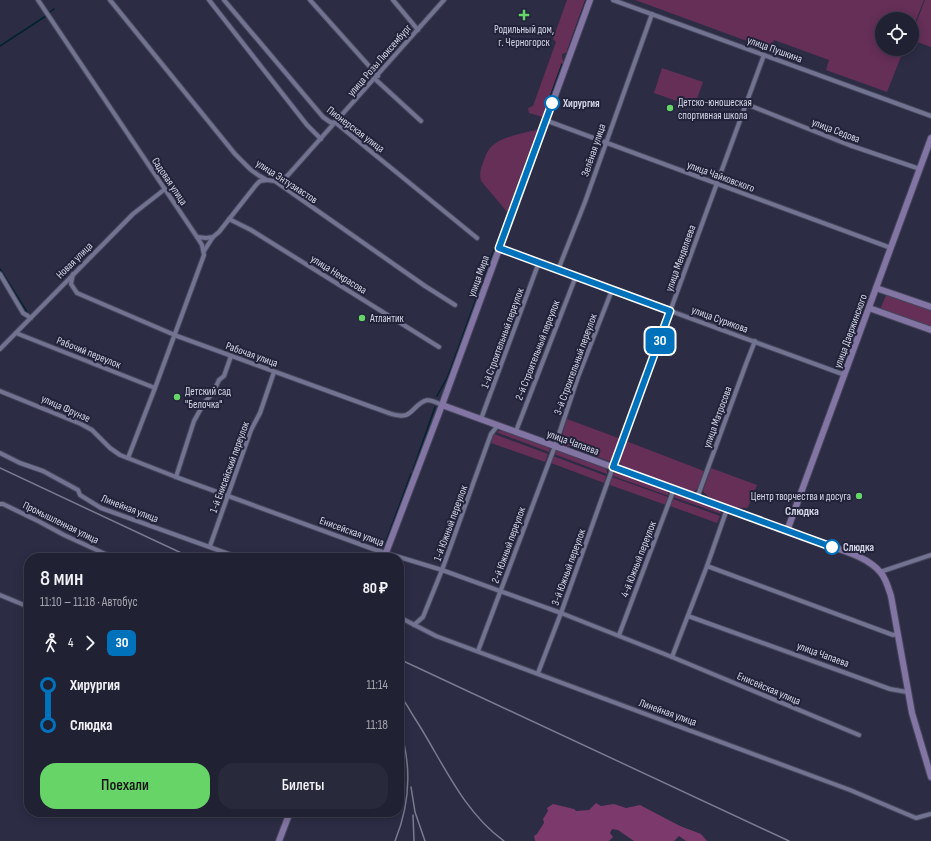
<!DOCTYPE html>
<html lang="ru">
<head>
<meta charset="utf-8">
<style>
  :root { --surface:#212134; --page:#29293c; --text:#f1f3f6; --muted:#a2a3ac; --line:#3e3e4f; --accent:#66d466 }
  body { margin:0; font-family:"Sofia Sans Condensed",sans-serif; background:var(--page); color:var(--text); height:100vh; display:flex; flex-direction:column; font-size:15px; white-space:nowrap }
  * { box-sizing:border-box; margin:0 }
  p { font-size:13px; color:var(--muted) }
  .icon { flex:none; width:22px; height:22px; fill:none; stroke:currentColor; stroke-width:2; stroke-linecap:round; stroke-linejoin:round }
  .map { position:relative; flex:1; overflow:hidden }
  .drawer { position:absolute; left:24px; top:553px; width:380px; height:264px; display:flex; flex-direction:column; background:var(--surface); border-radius:16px; box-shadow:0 2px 10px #0003,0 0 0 1px var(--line) }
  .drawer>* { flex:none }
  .badge { padding:0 8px; border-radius:6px; font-size:14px; line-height:26px }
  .controls { position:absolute; left:875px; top:12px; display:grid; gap:8px }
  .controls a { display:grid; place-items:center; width:44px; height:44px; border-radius:50%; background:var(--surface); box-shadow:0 2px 10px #0003,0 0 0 1px var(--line); font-size:20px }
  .map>.badge { position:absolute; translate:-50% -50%; box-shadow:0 0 0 2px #fff }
  .legs { display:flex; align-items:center; gap:6px; height:44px; padding:0 16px; font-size:13px }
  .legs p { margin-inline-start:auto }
  .summary { display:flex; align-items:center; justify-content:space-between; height:68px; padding:0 16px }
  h1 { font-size:22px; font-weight:600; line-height:30px }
  .action { display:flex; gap:8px; margin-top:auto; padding:8px 16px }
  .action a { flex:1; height:46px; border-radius:16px; background:var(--accent); color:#111; font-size:16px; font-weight:600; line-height:46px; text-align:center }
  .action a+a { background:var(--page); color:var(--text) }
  ul { padding:0 16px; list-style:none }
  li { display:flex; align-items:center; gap:14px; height:40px; font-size:15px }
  li i { display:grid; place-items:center; width:6px; height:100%; margin:0 5px; background:currentColor }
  li i::after { content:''; width:10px; height:10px; margin:-5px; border:3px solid; border-radius:50%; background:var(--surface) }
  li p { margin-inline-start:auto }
  li:first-child i { background:linear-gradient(#0000 50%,currentColor 0) }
  li:last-child i { background:linear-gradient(currentColor 50%,#0000 0) }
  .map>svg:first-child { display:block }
</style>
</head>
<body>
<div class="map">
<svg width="931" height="841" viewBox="0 0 931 841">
  <rect width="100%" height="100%" fill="#2c2c45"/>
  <g fill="#652f58">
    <path d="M567,0H587L568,52L562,54V57L564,63L543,117L529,113L528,108L533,106L556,42L553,39Z"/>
    <path d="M635,0H924L912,30V19H882V49H904L887,92L826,70L829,60L774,40L769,49Z"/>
    <path d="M925,0H931V47L912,40V34Z"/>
    <path d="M662,68L703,82L694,107L654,93Z"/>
    <path d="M539,129L508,213L481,181C479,173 481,168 484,160C485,157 486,154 488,151C497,136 523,134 539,129Z"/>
    <path d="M886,295L931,310V327L880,310Z"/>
    <path d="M567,419L621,439L613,459L609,461L563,444L561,439Z"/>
    <path d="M502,430L548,447L550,449L549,452L496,432Z"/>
    <path d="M494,434L548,454L545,462L491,443Z"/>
    <path d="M626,441L704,471L699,487L696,490L693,492L621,465L619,461Z"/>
    <path d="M557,450L606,468L607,471V474L554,454Z"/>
    <path d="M553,456L606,476L604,483L551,463Z"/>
    <path d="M711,468L757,485L748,507C739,511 708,500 703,491Z"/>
    <path d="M618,472L667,490L669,496L613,476L614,473Z"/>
    <path d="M612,477L668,497L666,505L610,485Z"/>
    <path d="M677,494L720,510L721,514L673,497Z"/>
    <path d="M673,499L720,516L717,523L670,506Z"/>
  </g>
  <path fill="#7b3a6b" d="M596,803L601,806L614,804L626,808L640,805L680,826L701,834L707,841H686L679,836L674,841H634L618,830L612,829L610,833L613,837L609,841H535L534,836L537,834L544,823L543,819L548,811L547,808L553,804L574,809L576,811L589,810Z"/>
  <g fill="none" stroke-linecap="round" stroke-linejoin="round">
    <g stroke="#01222e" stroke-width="1.5">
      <path d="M50,12L54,9"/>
      <path d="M0,46L46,16"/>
      <path d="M568,50L586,0"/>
      <path d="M544,114L562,64"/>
      <path d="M508,212L538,130"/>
      <path d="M0,269L27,312"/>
      <path d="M437,396L448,376L505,220"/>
      <path d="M413,470L435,407"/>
      <path d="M385,544L411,474"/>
      <path d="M379,558L380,555"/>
    </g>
    <g stroke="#46465b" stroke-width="6">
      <g id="minor">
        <path d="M38,0L197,237L202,245L204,255L155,388L128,458"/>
        <path d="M110,0L235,154L250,169L258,175L267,180L275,181L425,286L455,305"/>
        <path d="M209,0L307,125L321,139"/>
        <path d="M224,0L323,117L330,122L336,123L477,238"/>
        <path d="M310,0L378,76"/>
        <path d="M393,0L418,30"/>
        <path d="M613,0L931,116"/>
        <path d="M375,79L421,121"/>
        <path d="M746,104L849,145L920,169"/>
        <path d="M545,120L891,248"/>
        <path d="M275,181L285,178L289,174L444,0"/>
        <path d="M229,219L251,230L439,347"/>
        <path d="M197,237L206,238L213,237"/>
        <path d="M499,248L845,375"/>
        <path d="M204,251L213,237L219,232L256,185L260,181L267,180"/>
        <path d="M558,270L585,202L652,14"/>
        <path d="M0,274L23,313L31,318"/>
        <path d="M73,274L71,284L77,293L177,336L372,407C382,410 396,418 406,415C409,414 412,411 414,409C425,398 428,398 442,405"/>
        <path d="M16,333L155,388"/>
        <path d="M0,349L133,214L165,189"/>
        <path d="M0,391L81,424L92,430L110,448L120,455L176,477L373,549L442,570L561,613L672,657L859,735"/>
        <path d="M481,419L539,262"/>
        <path d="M516,431L576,276"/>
        <path d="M0,453L20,463L43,471L78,490L80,495L101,508L240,558"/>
        <path d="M176,477L194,421L204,403L213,393L219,380L224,376L231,356"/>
        <path d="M697,498L746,364L755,341"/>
        <path d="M0,504H3L40,522L64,535L114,558"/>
        <path d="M210,546L251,430L260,413L274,372"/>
        <path d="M707,566L893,635L897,634"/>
        <path d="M880,572L931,555"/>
        <path d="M0,595L29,607"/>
        <path d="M688,616L890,689L907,692"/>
        <path d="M399,617L436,636L850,790L916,818L931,814"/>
        <path d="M414,625L423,617L442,570L491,434L498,425"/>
        <path d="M619,635L674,489"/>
        <path d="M478,651L555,446L578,377L612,290"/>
        <path d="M672,657L707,566L727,509"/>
        <path d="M538,673L561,613L613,467L764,55"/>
      </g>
    </g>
    <g stroke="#46465b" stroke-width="8">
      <g id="secondary">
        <path d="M876,288L931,307"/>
        <path d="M869,308L931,330"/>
        <path d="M442,405L813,540C834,548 867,555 881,573C886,579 888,587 891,596L912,713L931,777"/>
        <path d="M787,531L931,138"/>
        <path d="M384,558L442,405L590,0"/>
        <path d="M279,841L290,812"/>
      </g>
    </g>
    <use href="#minor" stroke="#717390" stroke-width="4"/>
    <use href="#secondary" stroke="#8275a3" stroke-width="6"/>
    <g stroke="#7a7b90" stroke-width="1.5">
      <path d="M0,468L192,558"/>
      <path d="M399,659L789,841"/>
      <path d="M399,694C405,701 409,709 414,717C442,760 462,811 504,841"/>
      <path d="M411,787L415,812L425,841"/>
      <path d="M413,815L414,841"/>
      <path d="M395,841C410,804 412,764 399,726"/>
    </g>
  </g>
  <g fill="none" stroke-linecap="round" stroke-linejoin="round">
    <g stroke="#fff" stroke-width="9">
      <path id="line-1" d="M552,103L499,248L670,311L613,467L832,547"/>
    </g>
    <use href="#line-1" stroke="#0072bc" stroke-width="6"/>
  </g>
  <g fill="#66d466" stroke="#22233b" stroke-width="1.5">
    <path d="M522 9h4v4h4v4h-4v4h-4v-4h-4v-4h4z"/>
    <circle cx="670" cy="108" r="4"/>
    <circle cx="362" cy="318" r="4"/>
    <circle cx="177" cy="397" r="4"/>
    <circle cx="859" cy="496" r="4"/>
  </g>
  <g fill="#fff" stroke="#0072bc" stroke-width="2">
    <circle cx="552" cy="103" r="7"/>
    <circle cx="832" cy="547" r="7"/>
  </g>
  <g text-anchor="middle" stroke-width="4" stroke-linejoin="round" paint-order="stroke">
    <g font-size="11" fill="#d3d5e5" stroke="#22233b" text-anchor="start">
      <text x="524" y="33" text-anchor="middle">Родильный дом,<tspan x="524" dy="13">г. Черногорск</tspan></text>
      <text x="678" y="106">Детско-юношеская<tspan x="678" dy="13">спортивная школа</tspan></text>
      <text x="370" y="322">Атлантик</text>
      <text x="185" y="395">Детский сад<tspan x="185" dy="13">"Белочка"</tspan></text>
      <text x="851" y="500" text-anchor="end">Центр творчества и досуга</text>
    </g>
    <g font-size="11" fill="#d3d5e5" stroke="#22233b">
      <text transform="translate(775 49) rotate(20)" y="4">улица Пушкина</text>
      <text transform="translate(379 60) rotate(-49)" y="4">улица Розы Люксембург</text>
      <text transform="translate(356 129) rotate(37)" y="4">Пионерская улица</text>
      <text transform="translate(836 130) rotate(21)" y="4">улица Седова</text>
      <text transform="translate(593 150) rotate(-71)" y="4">Зелёная улица</text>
      <text transform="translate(721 176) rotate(20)" y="4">улица Чайковского</text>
      <text transform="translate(170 181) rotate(56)" y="4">Садовая улица</text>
      <text transform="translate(287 181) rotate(33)" y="4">улица Энтузиастов</text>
      <text transform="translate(680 258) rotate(-70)" y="4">улица Менделеева</text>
      <text transform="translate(74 260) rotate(-45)" y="4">Новая улица</text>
      <text transform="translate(339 274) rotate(32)" y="4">улица Некрасова</text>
      <text transform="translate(478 276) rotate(-70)" y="4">улица Мира</text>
      <text transform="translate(720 319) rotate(20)" y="4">улица Сурикова</text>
      <text transform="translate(850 331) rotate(-70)" y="4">улица Дзержинского</text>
      <text transform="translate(502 338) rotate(-70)" y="4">1-й Строительный переулок</text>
      <text transform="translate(537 350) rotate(-69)" y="4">2-й Строительный переулок</text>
      <text transform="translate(89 352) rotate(22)" y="4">Рабочий переулок</text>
      <text transform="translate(252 354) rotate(20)" y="4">Рабочая улица</text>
      <text transform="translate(575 364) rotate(-70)" y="4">3-й Строительный переулок</text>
      <text transform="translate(66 408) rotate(24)" y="4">улица Фрунзе</text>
      <text transform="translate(717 417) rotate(-70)" y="4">улица Матросова</text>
      <text transform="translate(573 442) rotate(20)" y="4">улица Чапаева</text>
      <text transform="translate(229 467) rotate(-70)" y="4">1-й Енисейский переулок</text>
      <text transform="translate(130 508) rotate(21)" y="4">Линейная улица</text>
      <text transform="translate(61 522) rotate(26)" y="4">Промышленная улица</text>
      <text transform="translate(450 523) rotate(-70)" y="4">1-й Южный переулок</text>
      <text transform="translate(352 531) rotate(20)" y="4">Енисейская улица</text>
      <text transform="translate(508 545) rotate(-70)" y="4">2-й Южный переулок</text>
      <text transform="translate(638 559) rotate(-69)" y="4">4-й Южный переулок</text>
      <text transform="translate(568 567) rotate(-70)" y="4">3-й Южный переулок</text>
      <text transform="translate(823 654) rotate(20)" y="4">улица Чапаева</text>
      <text transform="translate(769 688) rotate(23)" y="4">Енисейская улица</text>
      <text transform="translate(668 712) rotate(20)" y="4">Линейная улица</text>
    </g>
    <g font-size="11" font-weight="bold" fill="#d3d5e5" stroke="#22233b" text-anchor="start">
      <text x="563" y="107">Хирургия</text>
      <text x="843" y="551">Слюдка</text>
    </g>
    <g font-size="12" font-weight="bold" fill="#d3d5e5" stroke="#22233b">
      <text x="802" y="515">Слюдка</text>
    </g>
  </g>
</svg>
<div class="controls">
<a><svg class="icon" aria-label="locate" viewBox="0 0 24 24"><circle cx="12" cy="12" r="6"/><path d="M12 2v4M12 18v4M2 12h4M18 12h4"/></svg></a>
</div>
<b class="badge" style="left:660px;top:341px;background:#0072bc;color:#fff">30</b>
<section class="drawer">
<div class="summary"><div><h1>8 мин</h1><p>11:10 – 11:18 · Автобус</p></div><b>80 ₽</b></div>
<div class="legs"><svg class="icon" aria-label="walk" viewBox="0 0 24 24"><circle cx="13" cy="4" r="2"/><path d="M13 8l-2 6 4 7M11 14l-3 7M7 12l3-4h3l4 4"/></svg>4<svg class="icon" aria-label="forward" viewBox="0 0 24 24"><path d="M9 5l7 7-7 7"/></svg><b class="badge" style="background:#0072bc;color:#fff">30</b></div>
<ul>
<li><i style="color:#0072bc"></i><b>Хирургия</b><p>11:14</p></li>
<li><i style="color:#0072bc"></i><b>Слюдка</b><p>11:18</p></li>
</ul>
<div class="action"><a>Поехали</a><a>Билеты</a></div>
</section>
</div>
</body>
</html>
